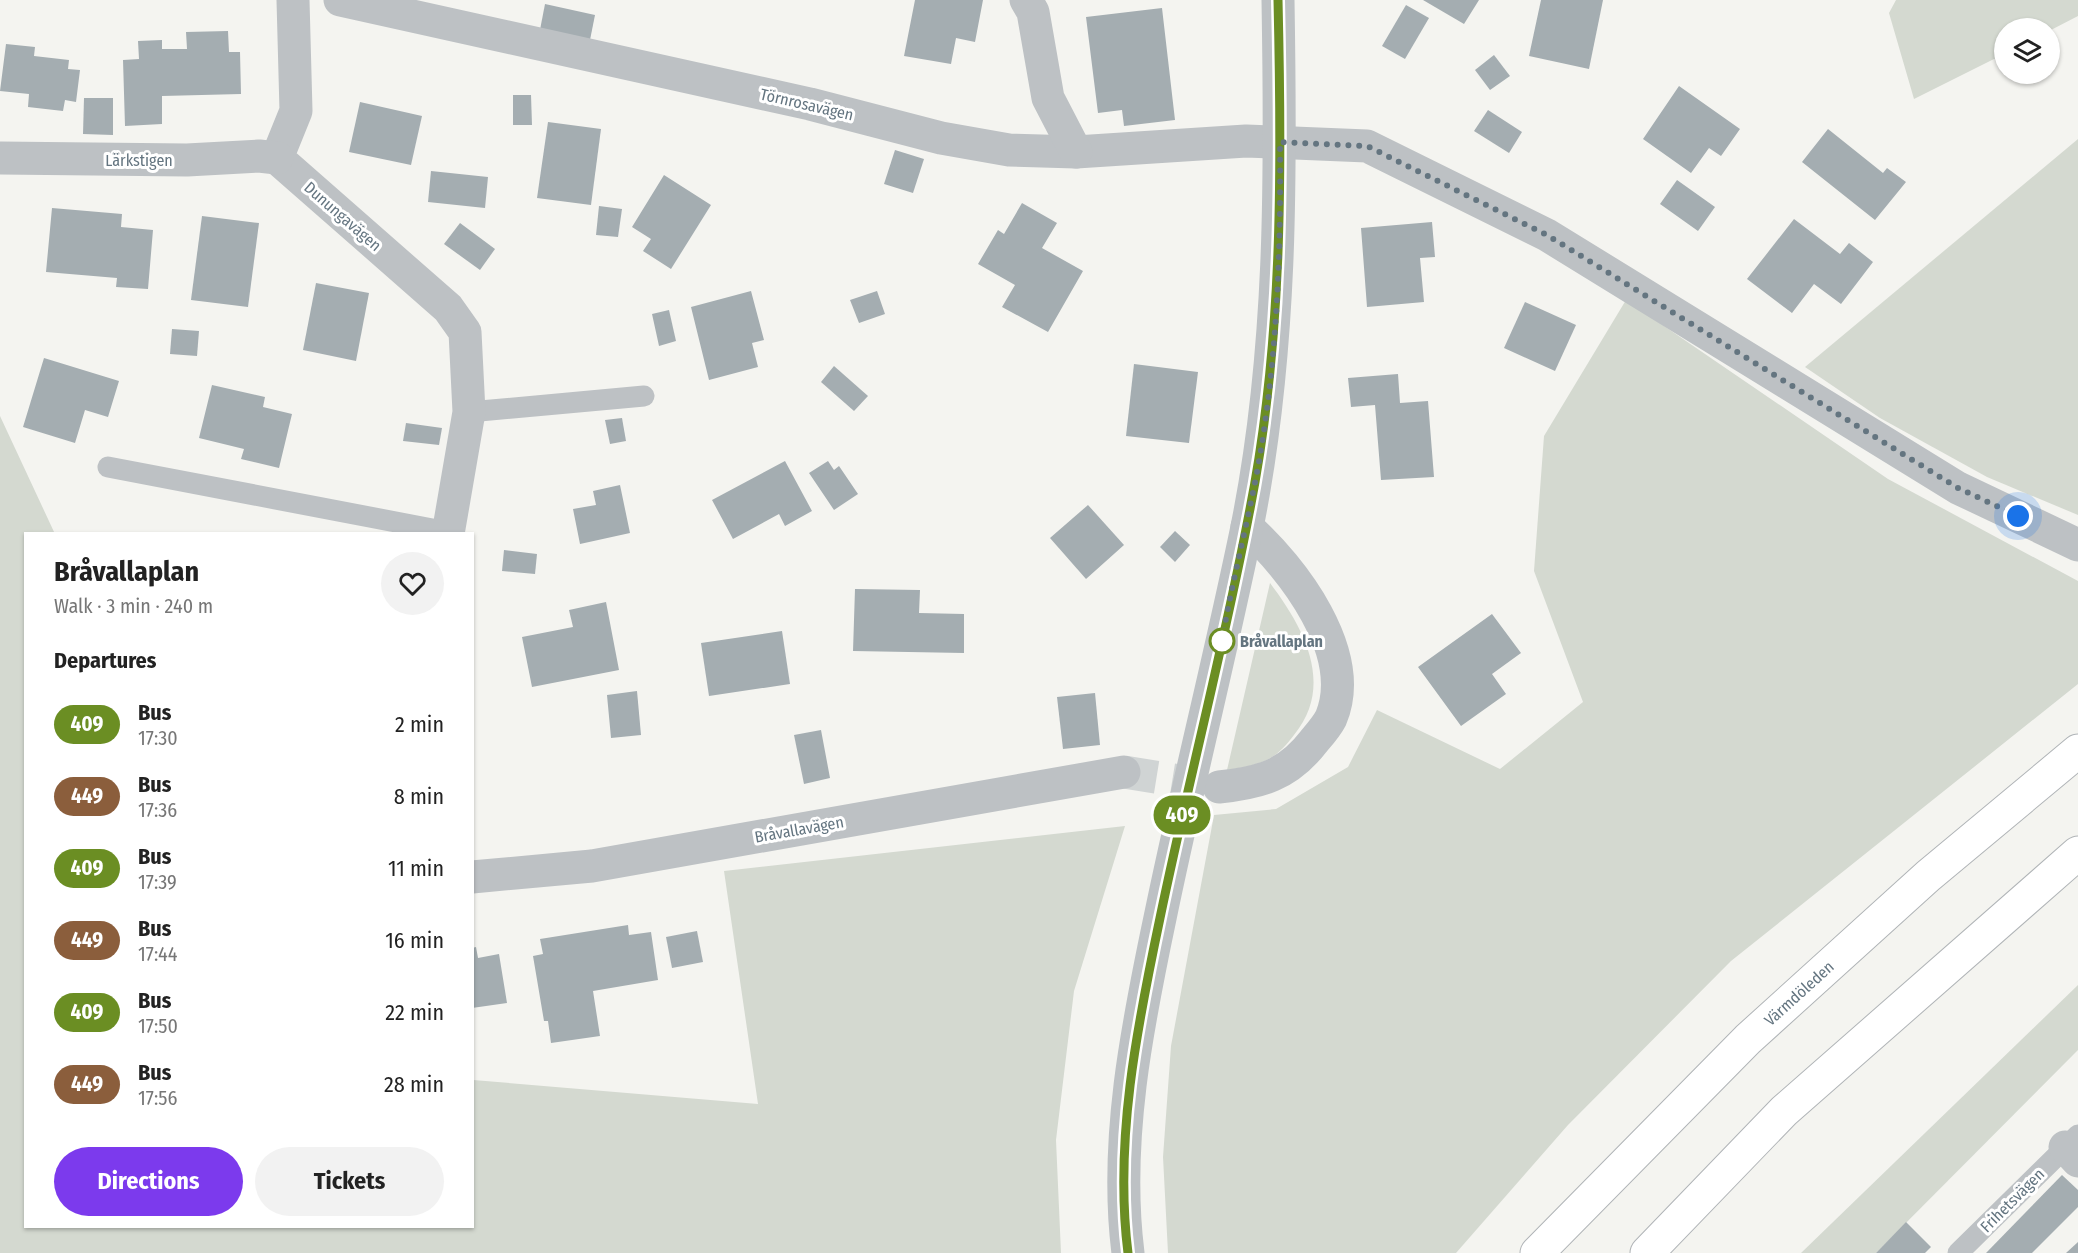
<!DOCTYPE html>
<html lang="en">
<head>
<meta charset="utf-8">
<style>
  :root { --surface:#fff; --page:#f2f2f2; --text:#222; --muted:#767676; --accent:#7c3aed }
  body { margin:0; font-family:"Fira Sans Condensed",sans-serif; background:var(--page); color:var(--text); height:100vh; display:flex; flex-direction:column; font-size:22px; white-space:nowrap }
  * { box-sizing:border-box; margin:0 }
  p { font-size:20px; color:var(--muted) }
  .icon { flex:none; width:33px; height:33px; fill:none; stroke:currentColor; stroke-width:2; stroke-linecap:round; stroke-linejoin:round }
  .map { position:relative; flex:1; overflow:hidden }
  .drawer { position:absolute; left:24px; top:532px; width:450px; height:696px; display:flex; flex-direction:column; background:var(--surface); border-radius:0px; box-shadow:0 2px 4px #0004 }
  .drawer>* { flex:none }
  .badge { padding:0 12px; border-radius:20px; font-size:21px; line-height:39px }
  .buttons { position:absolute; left:1994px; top:18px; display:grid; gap:12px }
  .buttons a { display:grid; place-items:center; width:66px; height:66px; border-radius:50%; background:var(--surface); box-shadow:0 2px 4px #0004; font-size:30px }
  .you { position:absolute; width:30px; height:30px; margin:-15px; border:4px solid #fff; border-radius:50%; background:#1a73e8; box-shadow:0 0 0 9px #1a73e833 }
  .map>.badge { position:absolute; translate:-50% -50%; box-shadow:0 0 0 3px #fff }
  h2 { padding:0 30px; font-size:22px; line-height:54px }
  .round { display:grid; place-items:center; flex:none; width:63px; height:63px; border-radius:32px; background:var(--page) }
  .headline { display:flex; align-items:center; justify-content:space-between; height:102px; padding:0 30px }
  h1 { font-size:28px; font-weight:700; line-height:45px }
  .button { display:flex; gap:12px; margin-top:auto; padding:12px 30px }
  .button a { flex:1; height:69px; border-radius:36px; background:var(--accent); color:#fff; font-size:24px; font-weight:700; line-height:69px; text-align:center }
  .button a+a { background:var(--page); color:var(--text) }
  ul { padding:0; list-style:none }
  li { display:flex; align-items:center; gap:18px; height:72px; padding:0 30px }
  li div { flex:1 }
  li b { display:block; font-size:22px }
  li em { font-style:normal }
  li .badge { min-width:66px; font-weight:700; text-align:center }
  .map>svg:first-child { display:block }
</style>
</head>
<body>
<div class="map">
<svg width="2078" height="1253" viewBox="0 0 2078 1253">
  <rect width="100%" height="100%" fill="#f4f4f0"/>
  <g fill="#d4d9d0">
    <path d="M1896,0H2078V16L2049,31V28H2004V54L1914,99L1889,13Z"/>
    <path d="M2078,139V515L1987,477L1880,418L1805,367Z"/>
    <path d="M1626,300L1888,479L2078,581V684L1731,961L1568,1125L1456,1253H1168L1163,1157L1171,1046L1214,815L1276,809L1348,767L1377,710L1500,769L1583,702L1534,571L1544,436Z"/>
    <path d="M0,416L55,534H26V1227H472L473,1080L758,1104L724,871L1125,826L1074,991L1056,1140L1061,1253H0Z"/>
    <path d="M1270,583C1304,628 1335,685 1294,735C1284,748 1275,758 1259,763C1249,767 1237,768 1227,770Z"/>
    <path d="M2078,985V1050L1876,1253H1801Z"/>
  </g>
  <g fill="#a4adb1">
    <path d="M915,0H983L975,42L956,38L951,64L904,56Z"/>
    <path d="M1423,0H1479L1464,24Z"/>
    <path d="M1541,0H1603L1589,69L1529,56Z"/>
    <path d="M545,4L595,15L589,45L539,35Z"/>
    <path d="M1406,5L1429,18L1405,59L1382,46Z"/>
    <path d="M1162,8L1175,120L1124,126L1122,110L1098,113L1086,17Z"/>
    <path d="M228,31L229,52H240L241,94L162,96V124L125,126L123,60L139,59L138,41L162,40V49H187L186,32Z"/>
    <path d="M6,44L35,47L34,56L69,60L68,69L80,70L76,102L65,100L63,111L28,107L29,94L0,91Z"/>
    <path d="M1494,55L1510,76L1490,90L1475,70Z"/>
    <path d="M1679,86L1740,129L1721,156L1709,148L1691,173L1643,139Z"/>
    <path d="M513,95H531L532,125H513Z"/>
    <path d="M84,98H113V135L83,134Z"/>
    <path d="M360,102L422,116L411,165L349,152Z"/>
    <path d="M1488,110L1522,132L1509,153L1474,131Z"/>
    <path d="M548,122L601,129L591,205L537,198Z"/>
    <path d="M1828,129L1883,173L1887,168L1906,182L1875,220L1802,162Z"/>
    <path d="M895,150L924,159L913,193L884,184Z"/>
    <path d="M431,171L488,177L485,208L428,202Z"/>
    <path d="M664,175L711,205L671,269L643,251L651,239L632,227Z"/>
    <path d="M1677,180L1715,207L1698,231L1660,204Z"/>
    <path d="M1022,203L1057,223L1042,248L1083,271L1048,332L1002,307L1015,285L978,264L998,230L1004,234Z"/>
    <path d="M599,206L622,209L618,237L596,235Z"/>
    <path d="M52,208L122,214L121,227L153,230L148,289L116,287L117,278L46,272Z"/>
    <path d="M202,216L259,223L248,307L191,300Z"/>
    <path d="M1794,219L1840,254L1849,243L1873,262L1841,304L1814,284L1792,313L1747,279Z"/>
    <path d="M1432,222L1435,257L1420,258L1424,302L1367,307L1361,228Z"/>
    <path d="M460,223L495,249L480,270L444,244Z"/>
    <path d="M316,283L369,293L356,361L303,350Z"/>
    <path d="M751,291L764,340L752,343L758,367L709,380L691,307Z"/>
    <path d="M877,291L885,314L859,323L850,300Z"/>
    <path d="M1525,302L1576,325L1555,371L1504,348Z"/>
    <path d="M669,310L676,341L659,346L652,314Z"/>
    <path d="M172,329L199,331L197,356L170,354Z"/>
    <path d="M44,358L119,381L108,417L85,410L75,443L23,427Z"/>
    <path d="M1134,364L1198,372L1189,443L1126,436Z"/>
    <path d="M834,366L868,396L854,411L821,382Z"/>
    <path d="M1398,374L1400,403L1428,401L1434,477L1381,480L1375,405L1351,407L1348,378Z"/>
    <path d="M212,385L265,397L263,407L292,414L279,468L241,459L244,449L199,438Z"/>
    <path d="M622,418L626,441L610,444L605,420Z"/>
    <path d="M406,423L442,428L439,445L403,441Z"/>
    <path d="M785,461L812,511L785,526L779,514L733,539L712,500Z"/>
    <path d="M828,461L834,470L839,466L858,494L834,510L809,473Z"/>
    <path d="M620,485L630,533L580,544L573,509L596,505L593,491Z"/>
    <path d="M1088,505L1124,545L1086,579L1050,538Z"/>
    <path d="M1175,531L1190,545L1175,562L1160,547Z"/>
    <path d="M504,550L537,554L535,574L502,571Z"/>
    <path d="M855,589L920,590L919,613L964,614V653L853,651Z"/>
    <path d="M606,602L619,670L532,687L522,637L573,627L569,610Z"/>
    <path d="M1492,614L1521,653L1492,674L1506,694L1461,726L1418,667Z"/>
    <path d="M782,631L790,684L709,696L701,643Z"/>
    <path d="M637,691L641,735L611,738L607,695Z"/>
    <path d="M1095,693L1100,745L1063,749L1057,697Z"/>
    <path d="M821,730L830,778L804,784L794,735Z"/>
    <path d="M628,925L629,935L651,932L658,980L593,991L600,1036L551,1043L548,1021H544L533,956L543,954L540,939Z"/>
    <path d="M697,931L703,962L672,968L666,937Z"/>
    <path d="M476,947L478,958L499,954L507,1003L472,1008V948Z"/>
    <path d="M2062,1175L2078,1190V1207L2032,1253H1986Z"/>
    <path d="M1906,1222L1931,1247L1925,1253H1876Z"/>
    <path d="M2078,1242V1253H2066Z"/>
  </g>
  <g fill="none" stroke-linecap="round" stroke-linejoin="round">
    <path stroke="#d0d4d4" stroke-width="33" stroke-dasharray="33 16" stroke-linecap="butt" d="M1124,772L1217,787"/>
    <g stroke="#b0b4b7" stroke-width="35">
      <g id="motorway">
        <path id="s1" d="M1537,1253L1748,1039L1928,876L2078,751"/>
        <path d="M1647,1253L1784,1111L2078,853"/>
      </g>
    </g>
    <g stroke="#bdc1c4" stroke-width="21">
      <path d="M469,412L644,396"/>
      <path d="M108,467L448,532"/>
      <path d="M1958,1253L2078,1135"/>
    </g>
    <g stroke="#bdc1c4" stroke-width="33">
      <path d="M293,0L296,111L277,158L448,308L465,332L469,412L448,534"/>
      <path d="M340,0L810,104L941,138L1009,150L1076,152L1246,141L1367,146L1547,235L1958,488L2078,545"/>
      <path d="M1026,0L1033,12L1048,98L1076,152"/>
      <path d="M0,158L187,160L259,156L277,158"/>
      <path d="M1219,787C1260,783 1288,775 1314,741C1320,734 1327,726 1331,718C1358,653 1293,568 1247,527"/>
      <path d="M472,877L592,866L1124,772"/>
      <path d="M2065,1147L2078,1161"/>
    </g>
    <path stroke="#bdc1c4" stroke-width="33" d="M1128,1253C1114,1142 1137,1027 1160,918C1187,787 1220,658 1247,527C1282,353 1281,176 1278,0"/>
    <use href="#motorway" stroke="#fff" stroke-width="33"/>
  </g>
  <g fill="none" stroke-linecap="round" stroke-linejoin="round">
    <g stroke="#fff" stroke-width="14">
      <path id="line" d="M1128,1253C1114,1142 1137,1027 1160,918C1188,783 1223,650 1249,514C1283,345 1282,172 1278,0"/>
    </g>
    <use href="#line" stroke="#6b8e23" stroke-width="9"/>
    <path stroke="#647580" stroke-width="6" stroke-dasharray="0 10.8" d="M1222,641C1234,570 1254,501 1264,430C1278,336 1281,237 1280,142L1367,146L1547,235L1958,488L2018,516"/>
  </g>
  <circle fill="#fff" stroke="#6b8e23" stroke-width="3" cx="1222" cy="641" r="12"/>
  <g text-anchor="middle" stroke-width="6" stroke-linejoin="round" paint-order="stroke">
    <g font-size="16" fill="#647580" stroke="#fff">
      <text transform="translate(807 104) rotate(13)" y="6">Törnrosavägen</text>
      <text x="139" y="166">Lärkstigen</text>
      <text transform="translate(343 216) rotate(41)" y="6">Dunungavägen</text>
      <text transform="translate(799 829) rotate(-10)" y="6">Bråvallavägen</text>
      <text dy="6" stroke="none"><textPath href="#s1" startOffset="369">Värmdöleden</textPath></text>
      <text transform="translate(2012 1200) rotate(-45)" y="6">Frihetsvägen</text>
    </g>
    <g font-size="16" font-weight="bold" fill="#647580" stroke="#fff" text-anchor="start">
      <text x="1240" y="647">Bråvallaplan</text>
    </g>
  </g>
</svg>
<div class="buttons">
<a><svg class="icon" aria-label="layers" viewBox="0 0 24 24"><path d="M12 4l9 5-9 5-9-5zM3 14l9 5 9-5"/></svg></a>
</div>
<div class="you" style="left:2018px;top:516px"></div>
<b class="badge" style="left:1182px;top:815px;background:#6b8e23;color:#fff">409</b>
<section class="drawer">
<div class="headline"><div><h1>Bråvallaplan</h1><p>Walk · 3 min · 240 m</p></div><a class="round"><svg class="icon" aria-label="heart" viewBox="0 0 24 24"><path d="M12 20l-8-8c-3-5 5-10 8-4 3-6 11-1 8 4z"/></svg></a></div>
<h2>Departures</h2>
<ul>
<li><span class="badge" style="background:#6b8e23;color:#fff">409</span><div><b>Bus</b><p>17:30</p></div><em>2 min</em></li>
<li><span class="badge" style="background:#8b5e3c;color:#fff">449</span><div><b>Bus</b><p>17:36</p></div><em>8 min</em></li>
<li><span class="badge" style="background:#6b8e23;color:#fff">409</span><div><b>Bus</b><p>17:39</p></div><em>11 min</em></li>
<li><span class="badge" style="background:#8b5e3c;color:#fff">449</span><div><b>Bus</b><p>17:44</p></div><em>16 min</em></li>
<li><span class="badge" style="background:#6b8e23;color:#fff">409</span><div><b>Bus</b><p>17:50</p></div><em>22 min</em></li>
<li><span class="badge" style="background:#8b5e3c;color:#fff">449</span><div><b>Bus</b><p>17:56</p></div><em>28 min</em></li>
</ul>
<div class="button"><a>Directions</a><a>Tickets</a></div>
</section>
</div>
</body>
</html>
